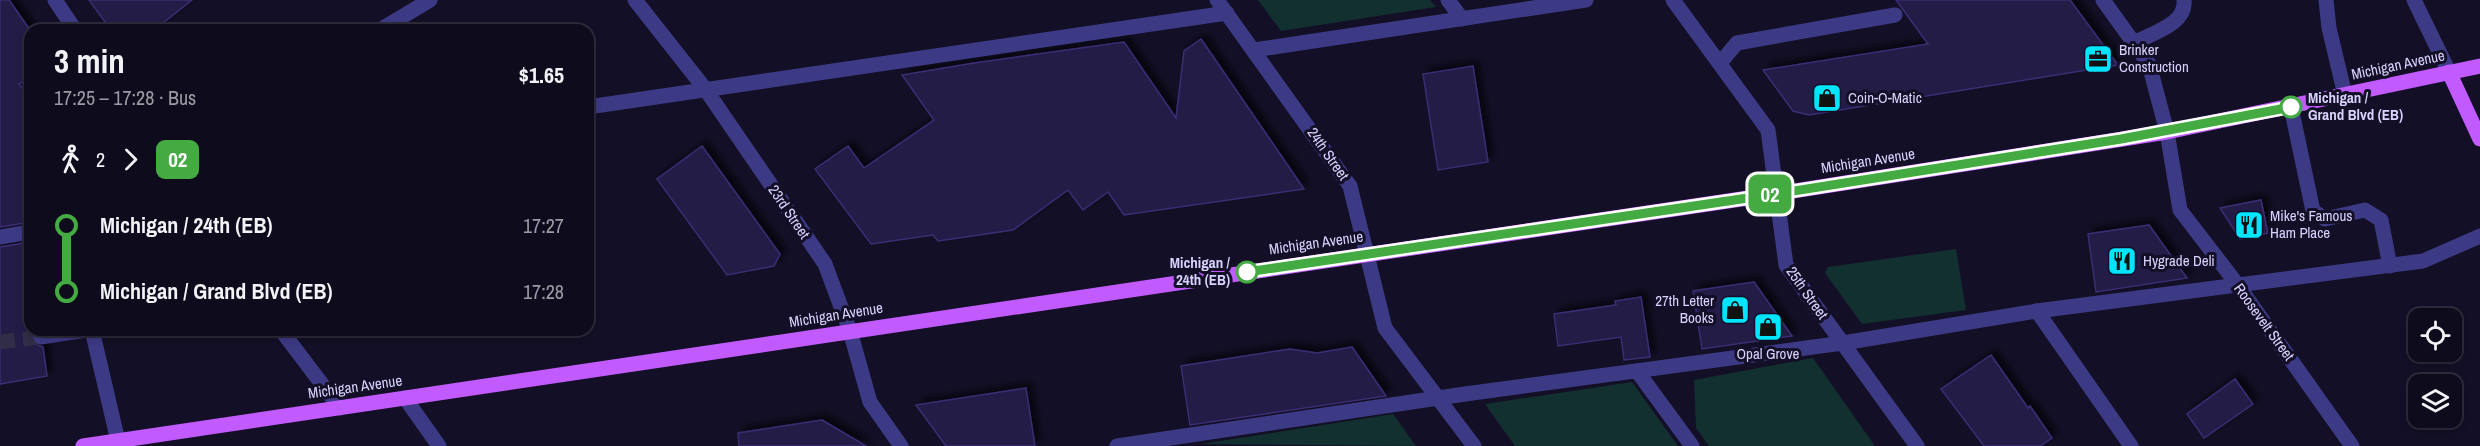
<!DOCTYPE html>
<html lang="en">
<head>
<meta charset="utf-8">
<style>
  :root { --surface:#0e0b1c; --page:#1c1929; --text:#f1f3f6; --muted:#9b9ba3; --line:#2e2b3b }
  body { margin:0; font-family:"Archivo Narrow",sans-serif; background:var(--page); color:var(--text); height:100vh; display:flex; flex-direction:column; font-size:22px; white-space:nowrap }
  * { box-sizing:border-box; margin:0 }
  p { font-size:20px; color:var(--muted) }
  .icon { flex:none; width:33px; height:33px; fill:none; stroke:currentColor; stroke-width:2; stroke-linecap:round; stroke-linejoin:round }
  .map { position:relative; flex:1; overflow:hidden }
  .drawer { position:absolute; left:24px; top:24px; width:570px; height:312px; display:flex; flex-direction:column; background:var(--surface); border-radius:18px; box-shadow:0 3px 9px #0003,0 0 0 2px var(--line) }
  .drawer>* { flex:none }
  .badge { padding:0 12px; border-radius:9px; font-size:21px; line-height:39px }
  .buttons { position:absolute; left:2408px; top:308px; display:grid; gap:12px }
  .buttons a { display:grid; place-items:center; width:54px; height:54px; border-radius:12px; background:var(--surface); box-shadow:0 3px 9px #0003,0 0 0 2px var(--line); font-size:30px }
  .map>.badge { position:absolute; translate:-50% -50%; box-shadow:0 0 0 3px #fff }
  .legs { display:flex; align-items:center; gap:9px; height:66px; padding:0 30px; font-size:20px }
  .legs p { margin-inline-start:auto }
  .overview { display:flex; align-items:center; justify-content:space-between; height:102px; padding:0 30px }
  h1 { font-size:33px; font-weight:700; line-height:45px }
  ul { padding:0 30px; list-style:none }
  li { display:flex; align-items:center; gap:21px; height:66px; font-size:22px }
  li i { display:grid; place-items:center; width:9px; height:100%; margin:0 8px; background:currentColor }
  li i::after { content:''; width:15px; height:15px; margin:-8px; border:4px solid; border-radius:50%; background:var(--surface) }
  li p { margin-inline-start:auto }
  li:first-child i { background:linear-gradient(#0000 50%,currentColor 0) }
  li:last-child i { background:linear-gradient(currentColor 50%,#0000 0) }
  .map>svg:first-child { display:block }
</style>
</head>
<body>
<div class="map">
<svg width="2480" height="446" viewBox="0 0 2480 446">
  <defs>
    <filter id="shadow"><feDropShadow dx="5.5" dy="-5.5" stdDeviation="3" flood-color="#0009"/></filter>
  </defs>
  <rect width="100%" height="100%" fill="#130f26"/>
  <g fill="#12302f">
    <path d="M1258,0H1430L1436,7L1281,31Z"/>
    <path d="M1956,249L1966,310L1862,324L1825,273L1828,267Z"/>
    <path d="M1813,358L1875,446H1709L1696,428L1694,380Z"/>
    <path d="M1632,382L1678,446H1515L1485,404Z"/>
    <path d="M1393,414L1416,446L1201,444Z"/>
  </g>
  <g fill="#241b47" stroke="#3b2d73" stroke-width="1.5" filter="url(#shadow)">
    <path d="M0,0H9L30,30V77L19,84L30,99V222L0,227Z"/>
    <path d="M89,0H192L154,30H111Z"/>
    <path d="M1896,0H2070L2118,65L1809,115L1793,111L1763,70L1928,44Z"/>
    <path d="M1201,39L1304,189L1124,215L1108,192L1083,210L1068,190L1013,230L938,241L933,235L871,244L815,169L848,146L864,168L934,120L902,75L974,63L1124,42L1176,118L1184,51Z"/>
    <path d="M1473,66L1488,162L1438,170L1423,74Z"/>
    <path d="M702,146L780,254L774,266L727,275L657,179Z"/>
    <path d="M2261,200L2268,233L2240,239L2220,208Z"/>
    <path d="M2149,225L2187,278L2096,292L2088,234Z"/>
    <path d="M30,242V330H34L31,338L33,343L43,347L47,376L0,384V247Z"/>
    <path d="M1754,282L1792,336L1702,349L1693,291Z"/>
    <path d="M1641,297L1650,357L1624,360L1621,337L1558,346L1554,314L1616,305L1615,301Z"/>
    <path d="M1352,347L1386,396L1190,425L1181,366L1290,349L1317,353Z"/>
    <path d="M1991,355L2028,408L2030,406L2052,438L2040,446H1984L1941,389Z"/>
    <path d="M2235,379L2253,404L2204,438L2187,414Z"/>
    <path d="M1026,388L1035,446H946L916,405Z"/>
    <path d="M822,420L866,446H739L738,433Z"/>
  </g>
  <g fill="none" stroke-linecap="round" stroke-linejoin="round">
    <path stroke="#312d47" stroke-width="15" stroke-dasharray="15 8" stroke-linecap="butt" d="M0,342L41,337"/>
    <g stroke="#3d3a85" stroke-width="15">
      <path d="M55,0L75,30"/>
      <path d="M635,0L706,90L825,264L850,331L870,402L901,446"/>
      <path d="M1217,0L1350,186L1385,328L1474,446"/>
      <path d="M1448,0L1462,19"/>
      <path d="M1673,0L1768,130L1786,265L1917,446"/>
      <path d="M2103,0L2149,64L2167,132L2180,210L2237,284L2352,446"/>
      <path d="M2326,0L2329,28L2345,95"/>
      <path d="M2414,0L2449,72"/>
      <path d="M380,30L430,0"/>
      <path d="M2134,43C2152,33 2187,24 2184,0"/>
      <path d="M1254,50L1586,0"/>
      <path d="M1720,63L1737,43L1895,15"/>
      <path d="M588,107L1227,13"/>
      <path d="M2291,107L2313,211L2325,219L2365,210L2381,220L2390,266"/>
      <path d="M0,237L30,232"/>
      <path d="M2037,311L2131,446"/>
      <path d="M92,330L118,441"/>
      <path d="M281,330L340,408"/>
      <path d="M41,337L86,330"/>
      <path d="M1637,371L1692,446"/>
      <path d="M405,398L439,446"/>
      <path d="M1117,446L1465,394L1843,343L2037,311L2423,261L2480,236"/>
    </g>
    <g stroke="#c25bff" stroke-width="15">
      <path d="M2449,72L2480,139"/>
      <path d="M83,446L1775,194L2167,132L2480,66"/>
    </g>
  </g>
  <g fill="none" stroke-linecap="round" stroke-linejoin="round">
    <g stroke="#fff" stroke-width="14">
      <path id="line-1" d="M1247,272L1775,194L2121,139L2291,107"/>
    </g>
    <use href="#line-1" stroke="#44aa42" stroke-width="9"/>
  </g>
  <defs>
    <g id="office-square" transform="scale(1.5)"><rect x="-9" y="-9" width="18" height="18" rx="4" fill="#00e5ff" stroke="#130f26"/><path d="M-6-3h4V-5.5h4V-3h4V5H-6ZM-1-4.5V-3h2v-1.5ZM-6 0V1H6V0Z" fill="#111"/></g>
    <g id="shop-square" transform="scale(1.5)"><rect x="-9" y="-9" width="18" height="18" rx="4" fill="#00e5ff" stroke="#130f26"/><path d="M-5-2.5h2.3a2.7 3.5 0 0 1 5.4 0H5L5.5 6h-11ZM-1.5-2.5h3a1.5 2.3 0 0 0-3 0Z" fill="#111"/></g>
    <g id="restaurant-square" transform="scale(1.5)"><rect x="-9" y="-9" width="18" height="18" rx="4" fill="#00e5ff" stroke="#130f26"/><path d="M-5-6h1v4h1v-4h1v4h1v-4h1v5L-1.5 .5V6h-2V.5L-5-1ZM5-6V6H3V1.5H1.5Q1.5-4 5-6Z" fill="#111"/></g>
  </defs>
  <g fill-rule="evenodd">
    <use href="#office-square" x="2098" y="59"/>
    <use href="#shop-square" x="1827" y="98"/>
    <use href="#restaurant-square" x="2249" y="225"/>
    <use href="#restaurant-square" x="2122" y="261"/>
    <use href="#shop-square" x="1735" y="310"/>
    <use href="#shop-square" x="1768" y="327"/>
  </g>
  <g fill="#fff" stroke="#44aa42" stroke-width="3">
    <circle cx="2291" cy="107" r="10"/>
    <circle cx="1247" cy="272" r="10"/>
  </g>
  <g text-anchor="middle" stroke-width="6" stroke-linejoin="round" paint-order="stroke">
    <g font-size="15" fill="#d9d4ff" stroke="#130f26" text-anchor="start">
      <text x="2119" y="55">Brinker<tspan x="2119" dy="17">Construction</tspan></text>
      <text x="1848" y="103">Coin-O-Matic</text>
      <text x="2270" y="221">Mike's Famous<tspan x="2270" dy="17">Ham Place</tspan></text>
      <text x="2143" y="266">Hygrade Deli</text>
      <text x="1714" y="306" text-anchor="end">27th Letter<tspan x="1714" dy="17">Books</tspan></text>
      <text x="1768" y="359" text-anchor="middle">Opal Grove</text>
    </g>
    <g font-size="15" fill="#d9d4ff" stroke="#130f26">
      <text transform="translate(2398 65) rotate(-12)" y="5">Michigan Avenue</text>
      <text transform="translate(1328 154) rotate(55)" y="5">24th Street</text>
      <text transform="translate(1868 161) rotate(-9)" y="5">Michigan Avenue</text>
      <text transform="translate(789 212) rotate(56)" y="5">23rd Street</text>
      <text transform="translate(1316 243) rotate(-8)" y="5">Michigan Avenue</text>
      <text transform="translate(1807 293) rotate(55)" y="5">25th Street</text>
      <text transform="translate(836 315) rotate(-9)" y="5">Michigan Avenue</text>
      <text transform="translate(2264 322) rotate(54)" y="5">Roosevelt Street</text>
      <text transform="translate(355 387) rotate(-8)" y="5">Michigan Avenue</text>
    </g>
    <g font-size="15" font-weight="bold" fill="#d9d4ff" stroke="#130f26" text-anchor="start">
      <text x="2308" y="103">Michigan /<tspan x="2308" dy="17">Grand Blvd (EB)</tspan></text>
      <text x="1230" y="268" text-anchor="end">Michigan /<tspan x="1230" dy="17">24th (EB)</tspan></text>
    </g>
  </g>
</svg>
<div class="buttons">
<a><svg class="icon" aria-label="locate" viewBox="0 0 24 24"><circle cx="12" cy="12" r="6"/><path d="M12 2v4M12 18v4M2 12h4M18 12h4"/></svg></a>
<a><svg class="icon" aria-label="layers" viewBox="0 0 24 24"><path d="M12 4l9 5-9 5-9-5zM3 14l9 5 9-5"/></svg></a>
</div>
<b class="badge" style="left:1770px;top:194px;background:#44aa42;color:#fff">02</b>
<section class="drawer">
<div class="overview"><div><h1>3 min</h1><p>17:25 – 17:28 · Bus</p></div><b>$1.65</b></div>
<div class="legs"><svg class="icon" aria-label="walk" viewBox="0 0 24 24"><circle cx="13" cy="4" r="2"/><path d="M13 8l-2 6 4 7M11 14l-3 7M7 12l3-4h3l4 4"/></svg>2<svg class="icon" aria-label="forward" viewBox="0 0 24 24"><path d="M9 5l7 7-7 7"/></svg><b class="badge" style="background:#44aa42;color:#fff">02</b></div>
<ul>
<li><i style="color:#44aa42"></i><b>Michigan / 24th (EB)</b><p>17:27</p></li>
<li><i style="color:#44aa42"></i><b>Michigan / Grand Blvd (EB)</b><p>17:28</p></li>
</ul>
</section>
</div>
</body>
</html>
